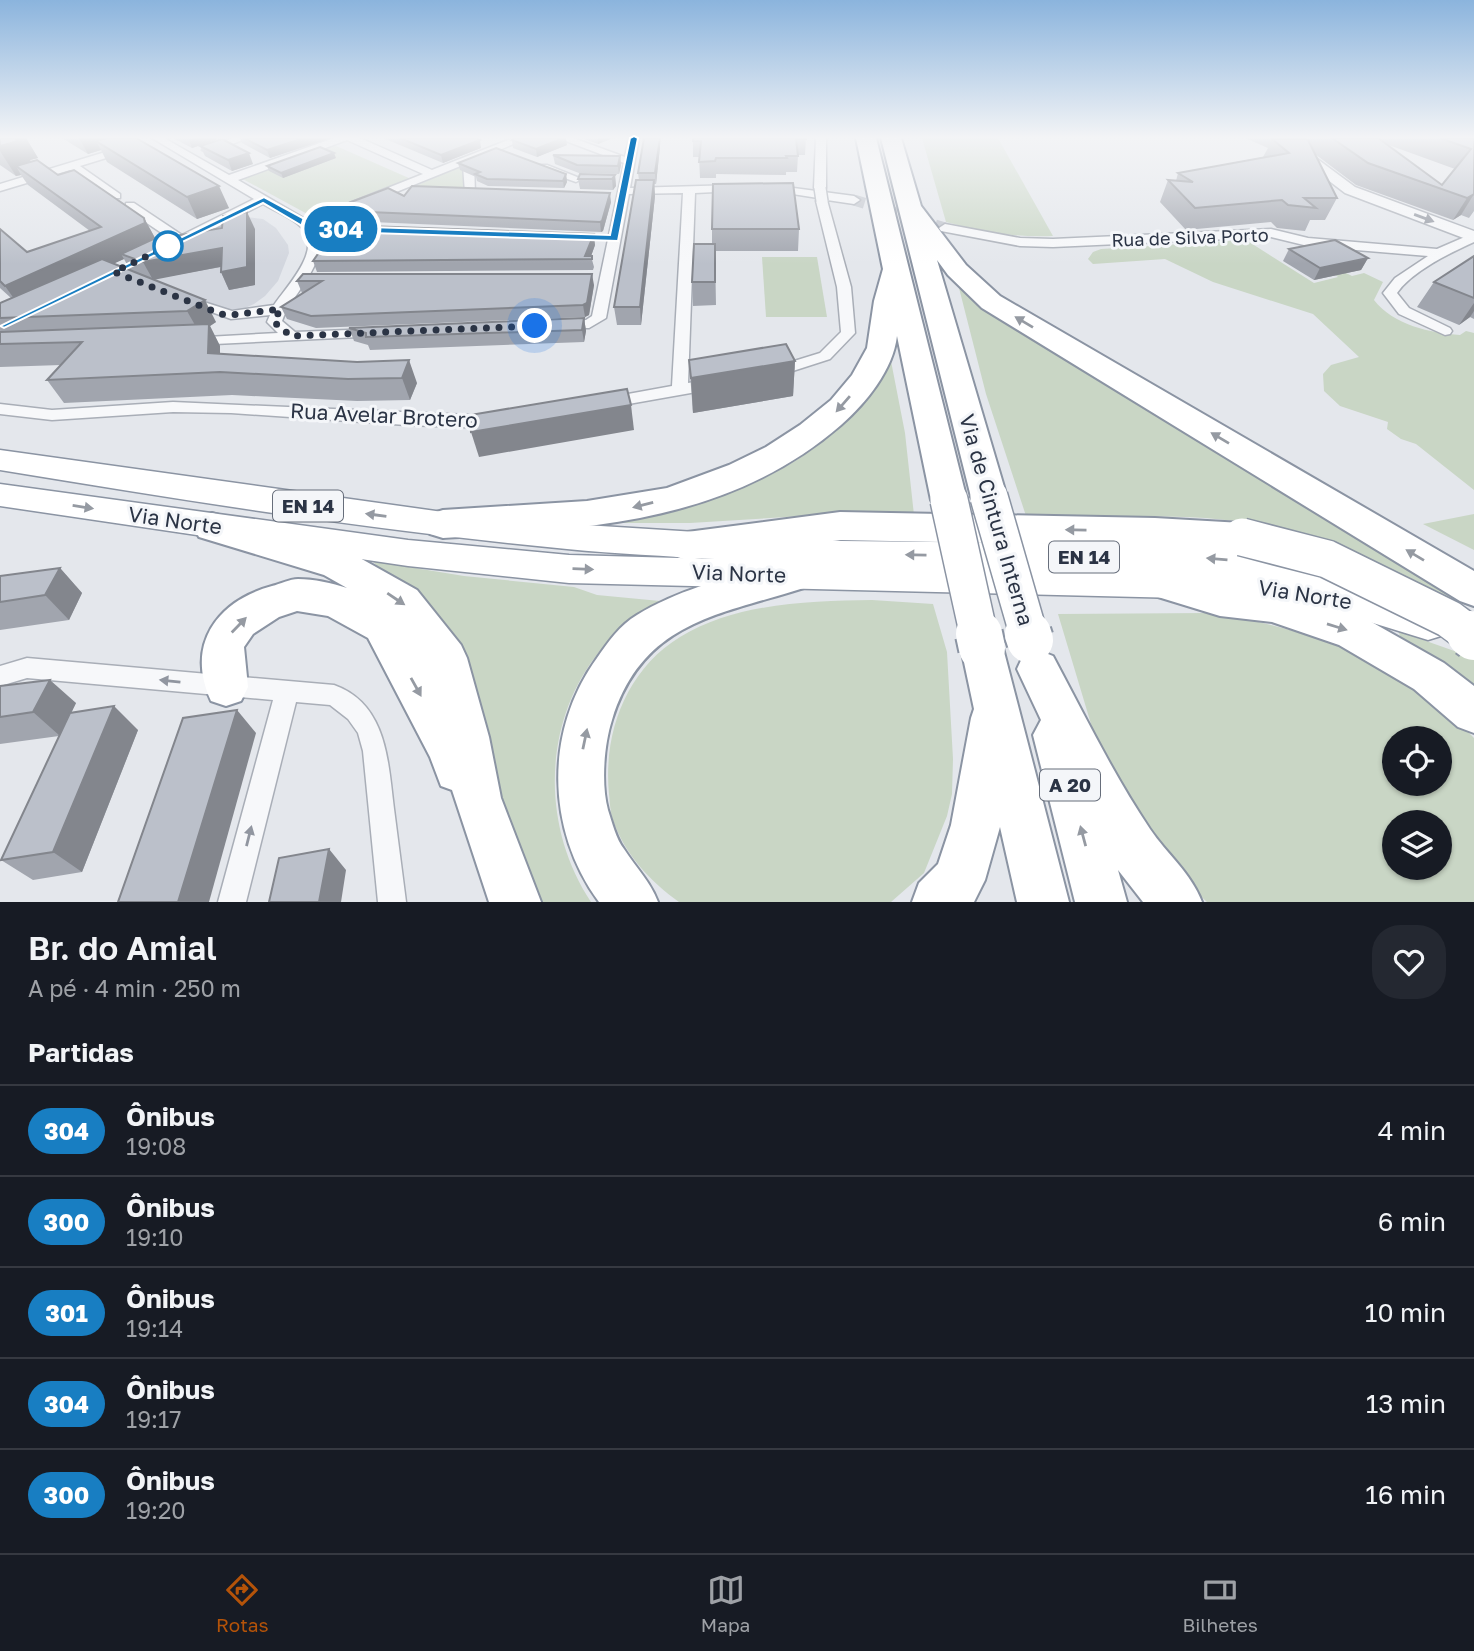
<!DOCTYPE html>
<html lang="pt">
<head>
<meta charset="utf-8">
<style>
  :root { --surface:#171b24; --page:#242831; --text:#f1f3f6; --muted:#9ea1a6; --line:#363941; --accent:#b45309 }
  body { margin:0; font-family:"Golos Text",sans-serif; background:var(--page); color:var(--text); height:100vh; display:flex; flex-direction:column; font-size:26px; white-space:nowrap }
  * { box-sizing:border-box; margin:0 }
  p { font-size:23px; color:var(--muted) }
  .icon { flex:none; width:38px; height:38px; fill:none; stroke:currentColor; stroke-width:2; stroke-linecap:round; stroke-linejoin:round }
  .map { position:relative; height:902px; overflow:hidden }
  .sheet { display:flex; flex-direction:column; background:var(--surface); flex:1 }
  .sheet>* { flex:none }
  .badge { padding:0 14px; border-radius:23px; font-size:24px; line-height:46px }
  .tools { position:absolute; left:1382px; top:726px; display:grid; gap:14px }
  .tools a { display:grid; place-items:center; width:70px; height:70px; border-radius:50%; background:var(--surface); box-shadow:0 2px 5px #0004; font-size:35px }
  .you { position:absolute; width:35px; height:35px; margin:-18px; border:5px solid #fff; border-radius:50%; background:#1a73e8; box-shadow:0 0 0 10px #1a73e833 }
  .map>.badge { position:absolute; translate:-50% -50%; box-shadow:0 0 0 4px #fff }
  h2 { padding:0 28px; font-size:26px; line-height:63px }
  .round { display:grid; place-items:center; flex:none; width:74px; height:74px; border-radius:28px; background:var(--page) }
  .overview { display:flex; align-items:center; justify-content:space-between; height:119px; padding:0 28px }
  h1 { font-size:33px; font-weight:600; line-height:52px }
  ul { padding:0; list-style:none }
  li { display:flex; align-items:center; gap:21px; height:91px; padding:0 28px; border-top:2px solid var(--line) }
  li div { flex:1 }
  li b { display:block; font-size:26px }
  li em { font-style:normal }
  li .badge { min-width:77px; font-weight:700; text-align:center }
  .dock { display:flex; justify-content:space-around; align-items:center; height:98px; border-top:2px solid var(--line); background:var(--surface); font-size:19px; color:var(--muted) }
  .dock a { display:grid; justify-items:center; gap:4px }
  .dock .selected { color:var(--accent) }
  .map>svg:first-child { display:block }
</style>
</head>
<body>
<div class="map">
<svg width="1474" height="902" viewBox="0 0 1474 902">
  <rect width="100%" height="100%" fill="#e4e7ec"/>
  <path fill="#d2d6de" d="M247,217L263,219L276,228L288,245L289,253L278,281L265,296L254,304L243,309L224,310L140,279L135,267L232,220Z"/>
  <g fill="#c9d6c5" fill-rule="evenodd">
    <path d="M922,138H998L1053,236C1016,238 981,231 946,222Z"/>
    <path d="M334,145L411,179L321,215L311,216L241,178Z"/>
    <path d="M464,165V190L411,188Z"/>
    <path d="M1246,240L1314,283L1338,277L1333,273L1340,270L1352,276L1364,273L1383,282L1374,300C1393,325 1431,333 1460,335L1466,331L1474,333V490L1416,444L1401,439L1387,429L1388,422L1340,406L1324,391L1323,374L1331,365L1359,357L1313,314L1213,282L1165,259L1093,264L1088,259L1093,252L1101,249Z"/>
    <path d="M762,257H817L827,317H766Z"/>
    <path d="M958,284L1474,598V608C1429,593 1389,564 1343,549C1314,539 1265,526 1235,521C1169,512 1094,519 1027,519L986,394Z"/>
    <path d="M890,356L905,433L914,515L851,513L690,523H593C685,515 803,480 861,402C872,388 880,371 890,356Z"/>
    <path d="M1474,514V550L1423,524Z"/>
    <path d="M372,561L464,576L574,587L597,595L660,601C638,615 615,631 599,652C542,723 541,827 591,902H538L388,576Z"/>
    <path d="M872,600L933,604L947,652L953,759L952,794L947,816L924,873L891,902H679C650,881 625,855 613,820C610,812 610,802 609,794C603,733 626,670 680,637C736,603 808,601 872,600Z"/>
    <path d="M1208,613C1312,628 1400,661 1474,738V902H1207L1166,865L1097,744L1058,614ZM1395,738H1440V784H1395ZM1395,822H1440V868H1395Z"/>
    <path d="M1398,631L1474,658V690L1403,643Z"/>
  </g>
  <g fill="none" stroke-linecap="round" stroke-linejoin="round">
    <path stroke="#bfc3cb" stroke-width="11" stroke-dasharray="11 6" stroke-linecap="butt" d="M854,200L945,228"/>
    <g stroke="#a9aeb7" stroke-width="3">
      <g id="minor">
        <path d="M152,138H164L229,175L334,138H360L432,170L513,138H527L474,161L475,195L465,193L463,165L322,222L359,225L365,229L363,232L315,229C332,262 292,292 282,321L295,332L375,329L380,330L382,333L380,336L194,345L189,344L187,341L189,338L278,333L267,322L270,315L231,319L181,301L188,297L232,311L274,305C286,287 324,249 301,227C292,217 274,211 263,204L181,245H173L172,240L126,209V203H134L182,235L254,199ZM347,140L423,174L307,220L238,180Z"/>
        <path d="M233,138H248L211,152L202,150Z"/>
        <path d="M558,138H573L625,157L629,138H639L630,188L736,185L742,188L736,191L695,193L688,383L713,379L721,384L719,388L606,408L598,403L606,398L672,386L683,193L629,194L606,318L589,328H556L554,325L556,322L586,320L592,316L624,163Z"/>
        <path d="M816,138H826V188L820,191L814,188Z"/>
        <path d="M125,146L129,147V151L80,166L120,194V198H112L70,170L0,191V184Z"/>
        <path d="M539,165H547L582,179L576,182L539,169Z"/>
        <path d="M771,185L854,196L860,200L854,204L827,200L851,287L855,333L830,359L771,378L763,373L765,370L820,353L841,332L837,287L816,201L818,198L767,190V186Z"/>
        <path d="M945,224L1020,238L1053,239L1271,229L1308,238L1437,249L1474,233V242C1450,253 1412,271 1397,293L1409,308L1450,328L1452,331L1450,334L1445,335L1399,314L1383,293L1395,278L1428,256L1308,246L1271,237L1053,247L1020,246L941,231L939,228Z"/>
        <path d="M173,402L492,416L500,422L492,428L406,425L231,413L173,412L52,420L0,414V404L52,410Z"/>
        <path d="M27,658L334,685C387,704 388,761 394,809C398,840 402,871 406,902H378L363,751L358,733L348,719L330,705L296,702L246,902H218L273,700L27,678L0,686V666Z"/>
      </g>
    </g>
    <g stroke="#a9aeb7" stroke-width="3">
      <path id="tertiary" d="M1273,138H1289L1355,187L1474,231V242L1345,193Z"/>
    </g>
    <g stroke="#8b94a3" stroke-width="3">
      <path id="trunk" d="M0,450L443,512L569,524L842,541L1216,545L1342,564L1347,574L1339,585L1388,596L1441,614L1446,625L1441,636L1428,640L1347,615L1263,600L569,583L408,566L0,506V484L408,540L569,555L715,559C666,556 616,554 567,549C377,531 188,501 0,470Z"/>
    </g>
    <g stroke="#8b94a3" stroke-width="4">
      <g id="motorway">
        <path d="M856,138H876L967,500L962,509L949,513L936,509L931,500L897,336C893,370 866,403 841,425C727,524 586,529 443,538L430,534L425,524L430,514L443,510L587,501L667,488L729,465L766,447L800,425L831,400L852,375L867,348L874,301L883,269Z"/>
        <path d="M881,138H901L921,206L966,265L1000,296L1474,571V606L1460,601L982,308L948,275L937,260L1007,497L1001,506L989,510L977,506L971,497Z"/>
        <path d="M840,512L1155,518L1242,523L1255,527L1261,537L1255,547L1242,551L1155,546L840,540L687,560L674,556L668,546L674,536L687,532Z"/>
        <path d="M212,513L351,553L417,590L461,645L467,658L489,737L501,798L541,902H489L452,790L441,786L430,757L368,638L328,616L297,611L279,617L253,634L244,647L248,687L241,701L226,706L211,701C185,645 217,601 272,586C280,584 290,579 298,579C314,579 332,583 347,588L324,575L199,537L194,527L199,517Z"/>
        <path d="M793,561L807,565L812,576L807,587C721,615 643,620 612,720C604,745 601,784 608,810C612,822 616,839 624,849C636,868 650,881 658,902H599C546,830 544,731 597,658C608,642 620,625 637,615C685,586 739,575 793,561Z"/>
        <path d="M1159,566L1220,584L1272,590L1368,620L1444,663L1474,686V733L1458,727L1414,689L1339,645L1272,622L1220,616L1145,593L1140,582L1145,571Z"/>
        <path d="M982,630L997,635L1003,648L1069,902H1017L1000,827L985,880L974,902H912L919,883L938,864L951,825L971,718L974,709L961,648L967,635Z"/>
        <path d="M1038,650L1053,656C1084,714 1113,774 1150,829C1167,854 1191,873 1202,902H1143L1118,870L1127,902H1075L1033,735L1041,720L1017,669L1023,656Z"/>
      </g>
    </g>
    <use href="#minor" fill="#f7f8fa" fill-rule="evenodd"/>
    <use href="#tertiary" fill="#f7f8fa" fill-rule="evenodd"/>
    <use href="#trunk" fill="#fff" fill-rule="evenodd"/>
    <use href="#motorway" fill="#fff" fill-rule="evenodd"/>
    <g stroke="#a9aeb7" stroke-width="14" stroke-linecap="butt">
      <path id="minor-bridge" d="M820,188L822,201"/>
    </g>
    <g stroke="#8b94a3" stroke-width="40" stroke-linecap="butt">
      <g id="motorway-bridge-far1">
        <path d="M989,497L1029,636"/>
        <path d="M949,500L979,636"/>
        <path d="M1242,537L1327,559L1449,619L1472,636"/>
      </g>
    </g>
    <g stroke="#8b94a3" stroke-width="50" stroke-linecap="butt">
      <g id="motorway-bridge">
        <path d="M979,634L982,648"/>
        <path d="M1028,634L1030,640"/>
        <path d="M1470,634L1474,637"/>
      </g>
    </g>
    <use href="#minor-bridge" stroke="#f7f8fa" stroke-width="11"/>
    <use href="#motorway-bridge-far1" stroke="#fff" stroke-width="37"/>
    <use href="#motorway-bridge" stroke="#fff" stroke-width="46"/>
  </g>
  <g fill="#a1a5ae" fill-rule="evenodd">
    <path d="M0,138H26L38,158L30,160L31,162L144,218L155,238L255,229V285L229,290L221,272V267L153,279L216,322L210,326L220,346V354L357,362L417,383L410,400L357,401L232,395L64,403L47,380L61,365L0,367V303L11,298L0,288V229L27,252L90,231L28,185L21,175L16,176L0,165ZM124,259L130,270L113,263Z"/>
    <path d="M62,138H136L229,208L197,219L107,162L101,150L88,154Z"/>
    <path d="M173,138H217L216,140L192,148Z"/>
    <path d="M240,138H331L270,158L242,143Z"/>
    <path d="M383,138H476L481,148L443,163Z"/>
    <path d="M581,138H613L598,144Z"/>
    <path d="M660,138V147L656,184H654L655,196L641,325H617L614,307L639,180L638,173Z"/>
    <path d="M693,138H806L805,155H798L797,172H786V175L716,174V178H700L699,157H693Z"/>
    <path d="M938,138H984V139Z"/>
    <path d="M1245,138H1474V211L1469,218L1461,215L1453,220L1356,185L1315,154L1337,198L1325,220H1310L1305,231L1277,228L1271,222L1186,230L1160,202L1168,180L1176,181L1178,173L1263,157L1268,148ZM1386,144L1455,169L1442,185Z"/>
    <path d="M512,140L567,145L537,157L513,148Z"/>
    <path d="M200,146L253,164L232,171L205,156Z"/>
    <path d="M553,155L620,156L621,165L619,174L579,173L555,164Z"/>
    <path d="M336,158L283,178L269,171L267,166Z"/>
    <path d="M458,163L566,174L567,182L564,188L488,186L477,181L476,177L460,170Z"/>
    <path d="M615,175L616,186L613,190L580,189L578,179Z"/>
    <path d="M404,196L611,202L603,231L601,232L372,222L354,212L351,202Z"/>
    <path d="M712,229H799L798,251H715L716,305L693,306L692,282L712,244Z"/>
    <path d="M595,245L591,256L594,267L593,270L317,272L313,261Z"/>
    <path d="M1289,249L1368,258L1361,270L1314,280L1283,261Z"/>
    <path d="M1474,256V319L1470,317L1459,325L1417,307L1434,282Z"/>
    <path d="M297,281L594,285L589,315L585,317L316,328L287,319L281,307L302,293Z"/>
    <path d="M584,318L586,331L584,342L370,350L368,345L354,341L349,328Z"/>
    <path d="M689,360L795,361L793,396L693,413Z"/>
    <path d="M60,568L82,593L69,620L0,630V576Z"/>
    <path d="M0,686L76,703L71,713L138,730L82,872L33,880L1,860L59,736L0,744Z"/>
  </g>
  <g fill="#83868d">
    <path d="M10,138H26L38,158L30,160L36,170L16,166L21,175L16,176L0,151V146Z"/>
    <path d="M79,138H113L96,141L101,150L88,154Z"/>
    <path d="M195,138H217L216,140L192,148L189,140Z"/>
    <path d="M304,138H331L270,158L267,150Z"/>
    <path d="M563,138H566L567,145L537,157L536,149Z"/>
    <path d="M598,138H613L598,144Z"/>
    <path d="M660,138V147L656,184L655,173Z"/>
    <path d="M480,140L481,148L443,163L441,155Z"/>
    <path d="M249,153L253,164L232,171L228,160Z"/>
    <path d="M334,153L336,158L283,178L281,173Z"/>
    <path d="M620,156L621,165L619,174L618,166Z"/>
    <path d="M566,174L567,182L564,188L563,181Z"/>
    <path d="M615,175L616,186L613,190L612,179Z"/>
    <path d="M654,180L655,196L641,325L640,307Z"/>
    <path d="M219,186L229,208L197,219L187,197Z"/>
    <path d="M610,193L611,202L603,231L601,232L600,222Z"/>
    <path d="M1474,194L1461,215L1453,220L1467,198Z"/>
    <path d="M247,212L255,229V285L229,290L221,272Z"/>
    <path d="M144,218L155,238L121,254L124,259L20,307L5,286Z"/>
    <path d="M594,234L595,245L590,259L585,256Z"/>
    <path d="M222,248L230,265L153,280L143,262Z"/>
    <path d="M1368,258L1361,270L1314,280L1320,268Z"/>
    <path d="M592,274L594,285L589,315L585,317L583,305Z"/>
    <path d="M205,300L216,322L210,326L220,346V373L208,353L199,332L187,311Z"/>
    <path d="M1474,303V311L1470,317L1459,325Z"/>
    <path d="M584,318L586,331L584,342L582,330Z"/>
    <path d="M409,360L417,383L410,400L402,378Z"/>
    <path d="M795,361L793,396L693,413L691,378Z"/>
    <path d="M631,405L634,430L479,457L471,432Z"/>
    <path d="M60,568L82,593L69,620L45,595Z"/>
    <path d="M50,680L76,703L60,736L33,712Z"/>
    <path d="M114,706L138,730L82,872L53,852Z"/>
    <path d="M237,710L256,733L209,902H178Z"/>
    <path d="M329,849L346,870L341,902H319Z"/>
  </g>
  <g fill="#bbc0ca" stroke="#83868d" stroke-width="2">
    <path d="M0,138H14L18,141L0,146Z"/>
    <path d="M107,138H136L219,186L187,197L96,141Z"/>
    <path d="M244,138H304L267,150Z"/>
    <path d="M400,138H476L480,140L441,155Z"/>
    <path d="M515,138H563L536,149L512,140Z"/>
    <path d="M644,138H660L655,173H638Z"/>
    <path d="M693,138H806V139H796L798,156H786L787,158H716L715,161L699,162L701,141H693Z"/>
    <path d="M1304,138L1308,140L1337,198H1304L1316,208L1288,205L1282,200L1195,208L1168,180L1193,182L1178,173L1289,153L1272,139H1305Z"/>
    <path d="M1332,138H1378L1442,185L1471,149L1440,138H1474V194L1467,198L1368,163Z"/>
    <path d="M222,139L249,153L228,160L200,146Z"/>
    <path d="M320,147L334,153L281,173L267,166Z"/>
    <path d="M496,148L566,174L563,181L487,179L475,174L480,172L458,163Z"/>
    <path d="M553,155L620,156L618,166L577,165Z"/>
    <path d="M37,160L58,175L74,170L144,218L145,223L5,286L0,281V229L27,252L101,227L16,166Z"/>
    <path d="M580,174L615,175L612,179H578Z"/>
    <path d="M636,180H654L640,307H614Z"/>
    <path d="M793,183L799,229H712L713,184Z"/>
    <path d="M412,186L610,193L602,221L600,222L369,212L351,202L388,188L404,196Z"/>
    <path d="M247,212V267L221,272L222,248L143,262L121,254L164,234L169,237L222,228L223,216Z"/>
    <path d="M338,225L594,234L585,256H592V259L313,261Z"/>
    <path d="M1335,240L1368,258L1320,268L1289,249Z"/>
    <path d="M694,244H715V282H692Z"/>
    <path d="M1474,256V298L1434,282Z"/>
    <path d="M102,259L205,300L187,311L0,318V303Z"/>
    <path d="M303,274H592L587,303L583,305L311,316L281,307L322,281H297Z"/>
    <path d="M584,318L582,330L366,337V333L349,328Z"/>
    <path d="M209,324L208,353L357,362L409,360L402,378L348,379L220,372L47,380L82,342L0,344V332Z"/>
    <path d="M786,344L795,361L691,378L689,360Z"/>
    <path d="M627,389L631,405L471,432L470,415Z"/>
    <path d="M60,568L45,595L0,602V576Z"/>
    <path d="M50,680L33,712L0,717V686Z"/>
    <path d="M114,706L53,852L1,860L70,713Z"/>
    <path d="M237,710L178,902H118L183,718Z"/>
    <path d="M329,849L319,902H269L279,858Z"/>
  </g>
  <defs><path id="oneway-solid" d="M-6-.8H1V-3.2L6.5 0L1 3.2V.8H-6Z" transform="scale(1.75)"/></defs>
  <g fill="#9196a0">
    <use href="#oneway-solid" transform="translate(1424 218) rotate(20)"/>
    <use href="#oneway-solid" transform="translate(170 681) rotate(-174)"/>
    <use href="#oneway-solid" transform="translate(249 836) rotate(-76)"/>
  </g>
  <g fill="#959aa2">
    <use href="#oneway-solid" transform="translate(1024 322) rotate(-149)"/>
    <use href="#oneway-solid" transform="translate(843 404) rotate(131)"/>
    <use href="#oneway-solid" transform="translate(1220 438) rotate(-149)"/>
    <use href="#oneway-solid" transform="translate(643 505) rotate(166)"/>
    <use href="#oneway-solid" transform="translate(83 507) rotate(9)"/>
    <use href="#oneway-solid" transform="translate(376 515) rotate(-172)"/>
    <use href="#oneway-solid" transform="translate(1076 530) rotate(-179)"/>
    <use href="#oneway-solid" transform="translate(916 555) rotate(-179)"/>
    <use href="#oneway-solid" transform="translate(1415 555) rotate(-149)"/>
    <use href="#oneway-solid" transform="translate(1217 559) rotate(-175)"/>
    <use href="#oneway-solid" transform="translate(583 569) rotate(2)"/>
    <use href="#oneway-solid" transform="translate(396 599) rotate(34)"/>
    <use href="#oneway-solid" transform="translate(239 625) rotate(-46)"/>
    <use href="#oneway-solid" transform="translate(1337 627) rotate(17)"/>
    <use href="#oneway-solid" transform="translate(416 687) rotate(61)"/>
    <use href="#oneway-solid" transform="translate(585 739) rotate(-78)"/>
    <use href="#oneway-solid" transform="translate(1083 836) rotate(-105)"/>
  </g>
  <linearGradient id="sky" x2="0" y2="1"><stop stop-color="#8bb4dd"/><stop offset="0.52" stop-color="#f3f4f6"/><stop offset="1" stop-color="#f3f4f6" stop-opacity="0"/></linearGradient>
  <rect width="1474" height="264" fill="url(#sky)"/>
  <path fill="#187ec2" stroke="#fff" stroke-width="2" d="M634,136L638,138L618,241L340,232L304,227L263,203L4,328L0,326L264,197L310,222L340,226L610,235L630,138Z"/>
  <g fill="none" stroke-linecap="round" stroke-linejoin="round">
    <path stroke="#2b3445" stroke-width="7" stroke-dasharray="0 12.6" d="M168,246L114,272L221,314L231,315L280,309L274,322L291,336L535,326"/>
  </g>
  <circle fill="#fff" stroke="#187ec2" stroke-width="3.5" cx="168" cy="246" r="14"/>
  <g text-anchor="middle" stroke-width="6" stroke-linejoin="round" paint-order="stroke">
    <g font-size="18" fill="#2b3445" stroke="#f4f6f9">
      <text transform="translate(1190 238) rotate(-2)" y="6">Rua de Silva Porto</text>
    </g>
    <g fill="#f4f6f9" stroke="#676e7b" stroke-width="2">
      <rect x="273" y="490.5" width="70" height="31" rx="5"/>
      <rect x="1049" y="541.5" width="70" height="31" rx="5"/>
      <rect x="1040" y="769.5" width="60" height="31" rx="5"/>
    </g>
    <g font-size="19" font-weight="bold" fill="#2b3445">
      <text x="308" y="513">EN 14</text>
      <text x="1084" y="564">EN 14</text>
      <text x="1070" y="792">A 20</text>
    </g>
    <g font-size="21" fill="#2b3445" stroke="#f4f6f9">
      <text transform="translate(384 416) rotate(3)" y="7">Rua Avelar Brotero</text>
      <text transform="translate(996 520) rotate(74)" y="7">Via de Cintura Interna</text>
      <text transform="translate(175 521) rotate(8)" y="7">Via Norte</text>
      <text transform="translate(739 574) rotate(2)" y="7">Via Norte</text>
      <text transform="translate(1305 595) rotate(9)" y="7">Via Norte</text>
    </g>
  </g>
</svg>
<div class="tools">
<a><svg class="icon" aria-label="locate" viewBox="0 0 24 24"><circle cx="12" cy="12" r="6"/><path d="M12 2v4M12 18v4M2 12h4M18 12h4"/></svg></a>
<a><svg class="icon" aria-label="layers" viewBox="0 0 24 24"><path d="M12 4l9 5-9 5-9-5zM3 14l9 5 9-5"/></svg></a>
</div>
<div class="you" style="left:535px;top:326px"></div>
<b class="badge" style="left:341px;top:229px;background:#187ec2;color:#fff">304</b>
</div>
<section class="sheet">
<div class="overview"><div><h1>Br. do Amial</h1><p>A pé · 4 min · 250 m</p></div><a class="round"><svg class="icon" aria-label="heart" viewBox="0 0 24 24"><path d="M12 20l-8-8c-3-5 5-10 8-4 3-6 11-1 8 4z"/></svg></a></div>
<h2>Partidas</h2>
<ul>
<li><span class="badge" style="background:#187ec2;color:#fff">304</span><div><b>Ônibus</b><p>19:08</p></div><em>4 min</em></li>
<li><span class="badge" style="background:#187ec2;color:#fff">300</span><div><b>Ônibus</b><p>19:10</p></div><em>6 min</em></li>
<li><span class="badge" style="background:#187ec2;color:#fff">301</span><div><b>Ônibus</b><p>19:14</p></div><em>10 min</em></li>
<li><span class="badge" style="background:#187ec2;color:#fff">304</span><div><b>Ônibus</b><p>19:17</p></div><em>13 min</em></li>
<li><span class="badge" style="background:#187ec2;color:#fff">300</span><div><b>Ônibus</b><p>19:20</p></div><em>16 min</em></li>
</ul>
</section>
<nav class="dock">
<a class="selected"><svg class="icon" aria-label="directions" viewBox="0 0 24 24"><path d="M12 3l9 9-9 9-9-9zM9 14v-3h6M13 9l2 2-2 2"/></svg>Rotas</a>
<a><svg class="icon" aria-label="map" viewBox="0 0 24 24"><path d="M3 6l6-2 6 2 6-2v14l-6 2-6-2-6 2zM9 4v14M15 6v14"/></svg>Mapa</a>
<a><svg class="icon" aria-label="tickets" viewBox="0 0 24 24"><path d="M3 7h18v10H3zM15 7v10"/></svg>Bilhetes</a>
</nav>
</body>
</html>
